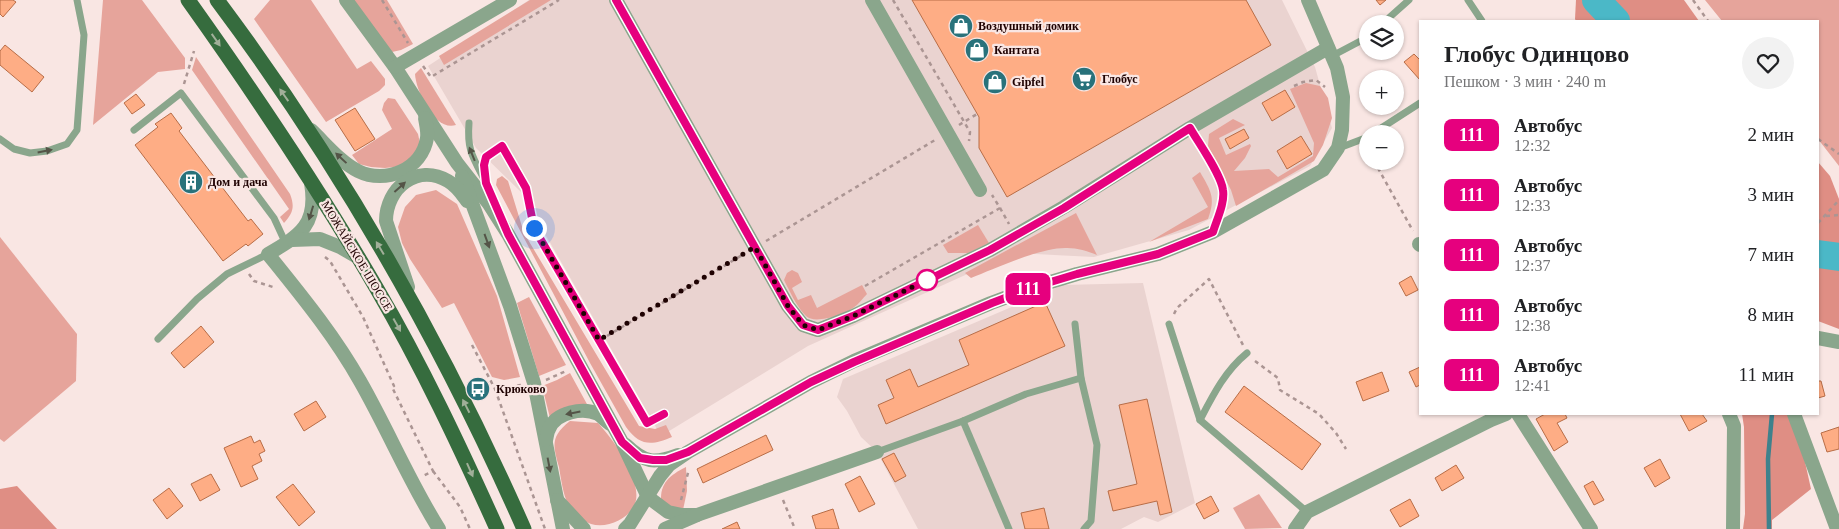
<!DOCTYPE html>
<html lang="ru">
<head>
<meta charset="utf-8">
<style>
  :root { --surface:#fff; --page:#f2f2f2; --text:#202124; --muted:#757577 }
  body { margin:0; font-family:Georgia,serif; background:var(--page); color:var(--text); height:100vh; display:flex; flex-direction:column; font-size:19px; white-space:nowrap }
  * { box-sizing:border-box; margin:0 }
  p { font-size:16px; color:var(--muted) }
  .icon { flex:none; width:28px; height:28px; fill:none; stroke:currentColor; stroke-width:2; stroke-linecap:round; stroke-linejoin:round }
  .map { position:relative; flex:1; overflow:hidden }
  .details { position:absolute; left:1419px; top:20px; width:400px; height:395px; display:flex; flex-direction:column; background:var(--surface); border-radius:0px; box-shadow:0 1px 4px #0004 }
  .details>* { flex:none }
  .badge { padding:0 10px; border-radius:8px; font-size:18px; line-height:32px }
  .fabs { position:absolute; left:1359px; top:15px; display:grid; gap:10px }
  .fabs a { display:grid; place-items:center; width:45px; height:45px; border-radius:50%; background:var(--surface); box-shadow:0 1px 4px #0004; font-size:25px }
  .you { position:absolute; width:25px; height:25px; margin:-12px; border:4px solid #fff; border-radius:50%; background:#1a73e8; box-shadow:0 0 0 8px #1a73e833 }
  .map>.badge { position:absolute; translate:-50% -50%; box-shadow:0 0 0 2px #fff }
  .round { display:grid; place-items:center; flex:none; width:52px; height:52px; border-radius:26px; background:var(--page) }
  .head { display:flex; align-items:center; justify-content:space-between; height:85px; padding:0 25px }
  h1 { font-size:24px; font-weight:600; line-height:38px }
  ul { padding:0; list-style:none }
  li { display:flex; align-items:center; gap:15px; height:60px; padding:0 25px }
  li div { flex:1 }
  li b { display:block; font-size:19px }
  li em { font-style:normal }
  li .badge { min-width:55px; font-weight:700; text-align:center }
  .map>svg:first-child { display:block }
</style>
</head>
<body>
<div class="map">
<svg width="1839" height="529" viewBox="0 0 1839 529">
  <rect width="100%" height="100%" fill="#f9e6e3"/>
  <g fill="#ead3d0">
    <path d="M529,0H1282L1315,67L1332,128L1310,166L1189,230L1094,257L1014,253L808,346L661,436L521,192L476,148L428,66Z"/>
    <path d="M1143,283L1195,503L1158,522L1144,517L1121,529H918L877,452L861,437L847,411L837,397L843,379L1063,285Z"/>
  </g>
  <g fill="#e6a49b">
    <path d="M103,0H142L185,58V69L158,72L93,125Z"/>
    <path d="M270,0H311L357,69L371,61L385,79V85L379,91L326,122L254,19Z"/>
    <path d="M351,0H387L413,44L401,50L392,52Z"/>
    <path d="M530,0H551L444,65L439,56Z"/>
    <path d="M1705,0H1839V166L1818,139V21H1722Z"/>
    <path d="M196,57L290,194C295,207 293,213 284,223L280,217L289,209L192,70Z"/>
    <path d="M421,68L456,125C435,132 416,92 415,74Z"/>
    <path d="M1306,83L1320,86L1328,98L1332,118L1323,145L1314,161L1236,206L1231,190L1208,146L1209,134L1233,119L1245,125L1219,138L1226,155L1250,144L1251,146L1245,158L1234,171L1269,169L1278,177L1313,156L1314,143L1290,89Z"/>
    <path d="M388,98L395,99L418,134L421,148L403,166L385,168L371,167L359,164L352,155L392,129L382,110L384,103Z"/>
    <path d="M1200,172C1211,191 1216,198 1208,219L1149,242L1208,207L1192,178Z"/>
    <path d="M502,176L508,181L524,233L639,426L655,429L666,425L672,437C651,446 640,446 626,427L590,363L496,185L497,179Z"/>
    <path d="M436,190L457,204L497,296L520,377L504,380L492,377L454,303L442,308L410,259L402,243L398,227L405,207L416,195Z"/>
    <path d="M1076,213L1097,255C1087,251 1078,248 1067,248C1042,247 996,268 971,278L965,273Z"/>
    <path d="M978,225L989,243L968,253H948L943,245Z"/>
    <path d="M0,237L77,334L76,381L4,442L0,439Z"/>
    <path d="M792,270L798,273L802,282L792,288L798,300L811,295L817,308L862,285L867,294C863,298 859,304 853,308C844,314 815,325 806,316C798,309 789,290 784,280L787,273Z"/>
    <path d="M529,297L566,365L539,376L517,303Z"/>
    <path d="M570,373L588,406L550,418L542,386L557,380Z"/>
    <path d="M570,421L598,423C613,439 640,476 636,500C632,518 608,529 591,524C582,521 572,512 568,504C563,494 561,479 559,467C553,445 550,437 570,421Z"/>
    <path d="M686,467L687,491L683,510L673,508L661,501C660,483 670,475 686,467Z"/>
    <path d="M1259,494L1282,528L1245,529L1233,508Z"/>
  </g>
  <g fill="#df8e84">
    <path d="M1576,0H1684L1699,21H1576L1575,19Z"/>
    <path d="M1818,162L1830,176L1839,199V329L1818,321Z"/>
    <path d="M1742,414H1788L1801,444L1811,489L1772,520V529H1743L1745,514L1744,427Z"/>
    <path d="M17,486L57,529H0V489Z"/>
  </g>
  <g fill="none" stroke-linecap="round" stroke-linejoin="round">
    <path stroke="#3e818c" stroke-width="4.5" d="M1769,529L1768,459L1772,414"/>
    <g stroke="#4bb8c7" stroke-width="28">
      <path d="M1596,0L1616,21"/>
      <path d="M1818,254L1839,257"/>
    </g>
  </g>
  <g fill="#fead85" stroke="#b86d47">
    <path d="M0,0H13L16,2L3,17L0,14Z"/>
    <path d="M912,0H1246L1271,45L1007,197L979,148V117Z"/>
    <path d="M1376,0H1386L1380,5Z"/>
    <path d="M5,45L44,77L32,92L0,65V51Z"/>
    <path d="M1414,54L1420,60V80L1404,62Z"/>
    <path d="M1285,90L1295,107L1272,121L1262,103Z"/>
    <path d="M136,94L145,105L132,114L124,103Z"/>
    <path d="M355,108L375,139L355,151L335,120Z"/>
    <path d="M171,113L182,128L179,131L248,221L251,219L263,234L248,246L246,244L223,261L135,145L158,127L155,124Z"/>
    <path d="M1244,129L1249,138L1230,149L1225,139Z"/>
    <path d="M1301,136L1312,154L1287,169L1277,151Z"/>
    <path d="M1411,276L1418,290L1406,296L1399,283Z"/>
    <path d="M1045,302L1065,346L886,424L878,405L894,398L886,380L910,369L918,387L969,365L959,340Z"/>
    <path d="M201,326L214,342L184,368L171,353Z"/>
    <path d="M1420,367V385L1416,387L1409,372Z"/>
    <path d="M1382,372L1389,391L1363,401L1356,382Z"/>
    <path d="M1818,381H1821L1825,396L1818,398Z"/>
    <path d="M1244,386L1321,444L1302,470L1225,412Z"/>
    <path d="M1147,399L1172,512L1160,515L1157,501L1113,511L1108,491L1137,484L1119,405Z"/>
    <path d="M316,401L326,417L304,431L294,414Z"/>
    <path d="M1545,414H1565L1567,418L1557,423L1568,442L1554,451L1536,419Z"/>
    <path d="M1680,414H1702L1707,421L1689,431Z"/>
    <path d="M1839,427V449L1827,452L1821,433Z"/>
    <path d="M766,435L773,450L703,483L697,469Z"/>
    <path d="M251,436L254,443L260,440L265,451L259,454L262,461L252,466L258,479L241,487L224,448Z"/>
    <path d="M894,453L906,476L895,482L882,459Z"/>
    <path d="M1660,459L1670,478L1655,487L1644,468Z"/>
    <path d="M1456,465L1464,478L1442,491L1435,478Z"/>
    <path d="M211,474L220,490L200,501L191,484Z"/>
    <path d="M860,476L875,504L859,512L845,484Z"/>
    <path d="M1593,481L1604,500L1594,505L1584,486Z"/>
    <path d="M293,484L315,512L299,526L276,497Z"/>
    <path d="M169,488L183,506L167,519L153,500Z"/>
    <path d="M1211,496L1219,511L1204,519L1196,504Z"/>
    <path d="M1410,499L1419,516L1400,527L1390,510Z"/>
    <path d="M1044,508L1049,529H1025L1021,513Z"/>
    <path d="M833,509L839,529H816L812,516Z"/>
    <path d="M737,522L740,529H722Z"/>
  </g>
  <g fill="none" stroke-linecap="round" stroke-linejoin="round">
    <g stroke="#ab9593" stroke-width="2.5" stroke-dasharray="4 4" stroke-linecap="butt">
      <path d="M382,0L408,43"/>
      <path d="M893,0L970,132L969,141"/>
      <path d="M1693,0L1708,21"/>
      <path d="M423,66L431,77L559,0"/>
      <path d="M184,84L194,51"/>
      <path d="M1294,86L1303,82L1316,80L1325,87"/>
      <path d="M959,125L977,114"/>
      <path d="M1818,139L1839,154"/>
      <path d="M1374,161L1413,231"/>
      <path d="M1000,208L1009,224"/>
      <path d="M1826,216L1839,215"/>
      <path d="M1818,223L1839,200"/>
      <path d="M766,241L935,140"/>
      <path d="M325,257L330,261L363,317L394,386L392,387L433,471L423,476"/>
      <path d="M249,274L254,281L276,288"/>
      <path d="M865,286L1000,208L992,195"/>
      <path d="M1174,314L1177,308L1209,279L1243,345"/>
      <path d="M607,336L744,254"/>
      <path d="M472,345L495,389L521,385"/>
      <path d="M1255,361L1278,378L1280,390L1319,414L1336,433L1346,449"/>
      <path d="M546,380L566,371"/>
      <path d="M495,389L545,529"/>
      <path d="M433,471L460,507L470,529"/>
      <path d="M681,500L689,469"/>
      <path d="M783,500L795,529"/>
    </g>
    <g stroke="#8aa68c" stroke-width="7">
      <path d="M1468,0L1482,21"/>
      <path d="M1382,24L1409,0"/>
      <path d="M1332,56L1368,37"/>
      <path d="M469,123C467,149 472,156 484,179"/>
      <path d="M1190,128C1198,143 1221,174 1223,190C1225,203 1217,219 1214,231"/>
      <path d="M134,130L181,93L274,218L286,244"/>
      <path d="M1372,134L1420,103"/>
      <path d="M0,139L14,149L30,153L47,151L67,144L77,130L84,35L77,0"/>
      <path d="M1339,148L1368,137"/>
      <path d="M495,204C490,193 479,170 486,158C489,153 497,150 502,146L526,188L534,228L647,423L664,414"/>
      <path d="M1075,324L1081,378L1097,445L1091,521L1084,529"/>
      <path d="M1169,324L1200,420L1307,512"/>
      <path d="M158,339L197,299L227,274L268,254"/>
      <path d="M1200,420C1213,395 1225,371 1247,353"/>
      <path d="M963,421L1009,529"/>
      <path d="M877,452L963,421L1026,394L1081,378"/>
    </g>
    <g stroke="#8aa68c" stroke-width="14">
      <path d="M346,0L395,67L457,163L489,204L508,234L622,442L648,497L668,512L682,515H697"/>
      <path d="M616,0L788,306L803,325L818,330L853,316L990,250L1064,207L1190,128L1328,48"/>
      <path d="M872,0L980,190"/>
      <path d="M395,67L510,0"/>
      <path d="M311,130C325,143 340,162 358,171C386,185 422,169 427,138C428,132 426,124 425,118"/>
      <path d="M462,176L510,306L534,383L563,529"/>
      <path d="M311,183C318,224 301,235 268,254C301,295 334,335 360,381C388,430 409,481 439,529"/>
      <path d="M292,240L320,239L340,247L359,258"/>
      <path d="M1419,244L1420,245"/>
      <path d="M408,287L386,221C386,188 417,163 448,181C457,186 462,194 467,201"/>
      <path d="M1818,338L1839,342"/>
      <path d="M1518,414L1591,529"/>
      <path d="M1729,414L1734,426L1733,529"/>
      <path d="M1794,414L1837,529"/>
      <path d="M546,440C547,437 547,432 549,429C556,412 583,407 598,414C602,417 606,421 610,424"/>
      <path d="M626,445C645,463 654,464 678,455"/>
      <path d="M557,500L584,529"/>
      <path d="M625,529L630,524L660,476L669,465L688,452L811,382L854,361L991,303L1034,287L1077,274L1158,254L1213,232L1323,170L1338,148L1342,130L1343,97L1337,68L1308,0"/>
      <path d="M665,529L697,515L877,452"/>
      <path d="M1295,529L1307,512L1491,420L1506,414"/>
    </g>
    <g stroke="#366c3e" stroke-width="15">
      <path d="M188,0C255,94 319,189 377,289C422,366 460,447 497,529"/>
      <path d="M217,0C339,163 442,343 524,529"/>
    </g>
  </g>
  <defs><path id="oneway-solid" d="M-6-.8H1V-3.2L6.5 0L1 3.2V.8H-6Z" transform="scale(1.25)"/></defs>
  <g fill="#a1af99">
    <use href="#oneway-solid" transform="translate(216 40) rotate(55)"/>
    <use href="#oneway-solid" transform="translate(284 95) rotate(-125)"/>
    <use href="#oneway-solid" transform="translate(380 248) rotate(-121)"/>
    <use href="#oneway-solid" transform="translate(397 325) rotate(61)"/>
    <use href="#oneway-solid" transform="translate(466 406) rotate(-117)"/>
    <use href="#oneway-solid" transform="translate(470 470) rotate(66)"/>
  </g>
  <g fill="#545447">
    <use href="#oneway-solid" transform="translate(45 151) rotate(-11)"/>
    <use href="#oneway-solid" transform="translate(472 154) rotate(-112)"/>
    <use href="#oneway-solid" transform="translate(341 158) rotate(-137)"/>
    <use href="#oneway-solid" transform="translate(400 187) rotate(-42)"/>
    <use href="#oneway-solid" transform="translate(311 213) rotate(107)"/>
    <use href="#oneway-solid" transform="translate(487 241) rotate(70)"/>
    <use href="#oneway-solid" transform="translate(573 413) rotate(169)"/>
    <use href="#oneway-solid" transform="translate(549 465) rotate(79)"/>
  </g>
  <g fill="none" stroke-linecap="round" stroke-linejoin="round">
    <g stroke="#fff" stroke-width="11">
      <path id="line" d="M616,0L788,306L803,325L818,330L853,316L990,250L1064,208L1190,128C1198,142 1221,174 1223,190C1225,203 1217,219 1213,232L1158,254L1077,274L1034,287L992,303L854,362L811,382L688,452L666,460H653L640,458L622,442L508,234L486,183L484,165L486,157L502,146L526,188L534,228L647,423L664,414"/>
    </g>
    <use href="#line" stroke="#e6007e" stroke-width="8"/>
    <path stroke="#1f0202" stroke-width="5" stroke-dasharray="0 9" d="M534,228L599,340L755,247L788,306L803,325L818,330L853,316L927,280"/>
  </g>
  <defs>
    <g id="shop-disc" transform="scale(1.25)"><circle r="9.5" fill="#29727b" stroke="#f9e6e3"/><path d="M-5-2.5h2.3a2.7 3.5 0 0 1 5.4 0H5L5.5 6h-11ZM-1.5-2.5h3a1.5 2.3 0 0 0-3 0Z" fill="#fff"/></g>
    <g id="supermarket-disc" transform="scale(1.25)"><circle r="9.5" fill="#29727b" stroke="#f9e6e3"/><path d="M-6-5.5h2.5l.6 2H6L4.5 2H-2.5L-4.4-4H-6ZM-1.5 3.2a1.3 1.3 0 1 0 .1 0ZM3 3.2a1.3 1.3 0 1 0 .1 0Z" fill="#fff"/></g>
    <g id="building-disc" transform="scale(1.25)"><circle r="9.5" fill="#29727b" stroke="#f9e6e3"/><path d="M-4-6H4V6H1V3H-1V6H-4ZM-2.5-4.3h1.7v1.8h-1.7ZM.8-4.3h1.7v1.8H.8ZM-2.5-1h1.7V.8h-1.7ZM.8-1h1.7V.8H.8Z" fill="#fff"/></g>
    <g id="bus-disc" transform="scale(1.25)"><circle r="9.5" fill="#29727b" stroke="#f9e6e3"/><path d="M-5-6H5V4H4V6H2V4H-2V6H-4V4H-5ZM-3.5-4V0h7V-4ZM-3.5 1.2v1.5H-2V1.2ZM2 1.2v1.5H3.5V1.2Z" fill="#fff"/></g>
  </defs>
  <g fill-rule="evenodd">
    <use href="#shop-disc" x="961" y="26"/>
    <use href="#shop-disc" x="977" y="50"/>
    <use href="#supermarket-disc" x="1084" y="79"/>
    <use href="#shop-disc" x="995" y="82"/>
    <use href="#building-disc" x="191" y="182"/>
    <use href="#bus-disc" x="478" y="389"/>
  </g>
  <circle fill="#fff" stroke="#e6007e" stroke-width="2.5" cx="927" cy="280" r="10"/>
  <g text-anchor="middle" stroke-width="4.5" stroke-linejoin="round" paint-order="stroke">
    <g font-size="12" font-weight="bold" fill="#1f0202" stroke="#f9e6e3" text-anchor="start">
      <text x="978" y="30">Воздушный домик</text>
      <text x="994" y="54">Кантата</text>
      <text x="1102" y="83">Глобус</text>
      <text x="1012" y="86">Gipfel</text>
      <text x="208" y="186">Дом и дача</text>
      <text x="496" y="393">Крюково</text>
    </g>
    <g font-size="12" fill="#1f0202" stroke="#f9e6e3">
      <text transform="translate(357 256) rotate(59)" y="4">МОЖАЙСКОЕ ШОССЕ</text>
    </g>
  </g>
</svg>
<div class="fabs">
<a><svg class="icon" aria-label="layers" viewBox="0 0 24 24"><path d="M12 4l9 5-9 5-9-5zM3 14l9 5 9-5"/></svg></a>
<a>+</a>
<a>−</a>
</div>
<div class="you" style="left:534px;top:228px"></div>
<b class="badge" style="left:1028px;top:289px;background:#e6007e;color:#fff">111</b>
<section class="details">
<div class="head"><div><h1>Глобус Одинцово</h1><p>Пешком · 3 мин · 240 m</p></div><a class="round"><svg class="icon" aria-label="heart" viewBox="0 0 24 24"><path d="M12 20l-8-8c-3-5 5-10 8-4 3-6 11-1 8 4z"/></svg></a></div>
<ul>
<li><span class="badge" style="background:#e6007e;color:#fff">111</span><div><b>Автобус</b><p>12:32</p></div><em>2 мин</em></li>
<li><span class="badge" style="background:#e6007e;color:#fff">111</span><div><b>Автобус</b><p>12:33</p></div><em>3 мин</em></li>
<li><span class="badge" style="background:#e6007e;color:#fff">111</span><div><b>Автобус</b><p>12:37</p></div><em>7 мин</em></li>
<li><span class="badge" style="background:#e6007e;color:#fff">111</span><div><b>Автобус</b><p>12:38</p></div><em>8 мин</em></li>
<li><span class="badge" style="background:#e6007e;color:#fff">111</span><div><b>Автобус</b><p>12:41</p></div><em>11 мин</em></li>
</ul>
</section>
</div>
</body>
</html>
